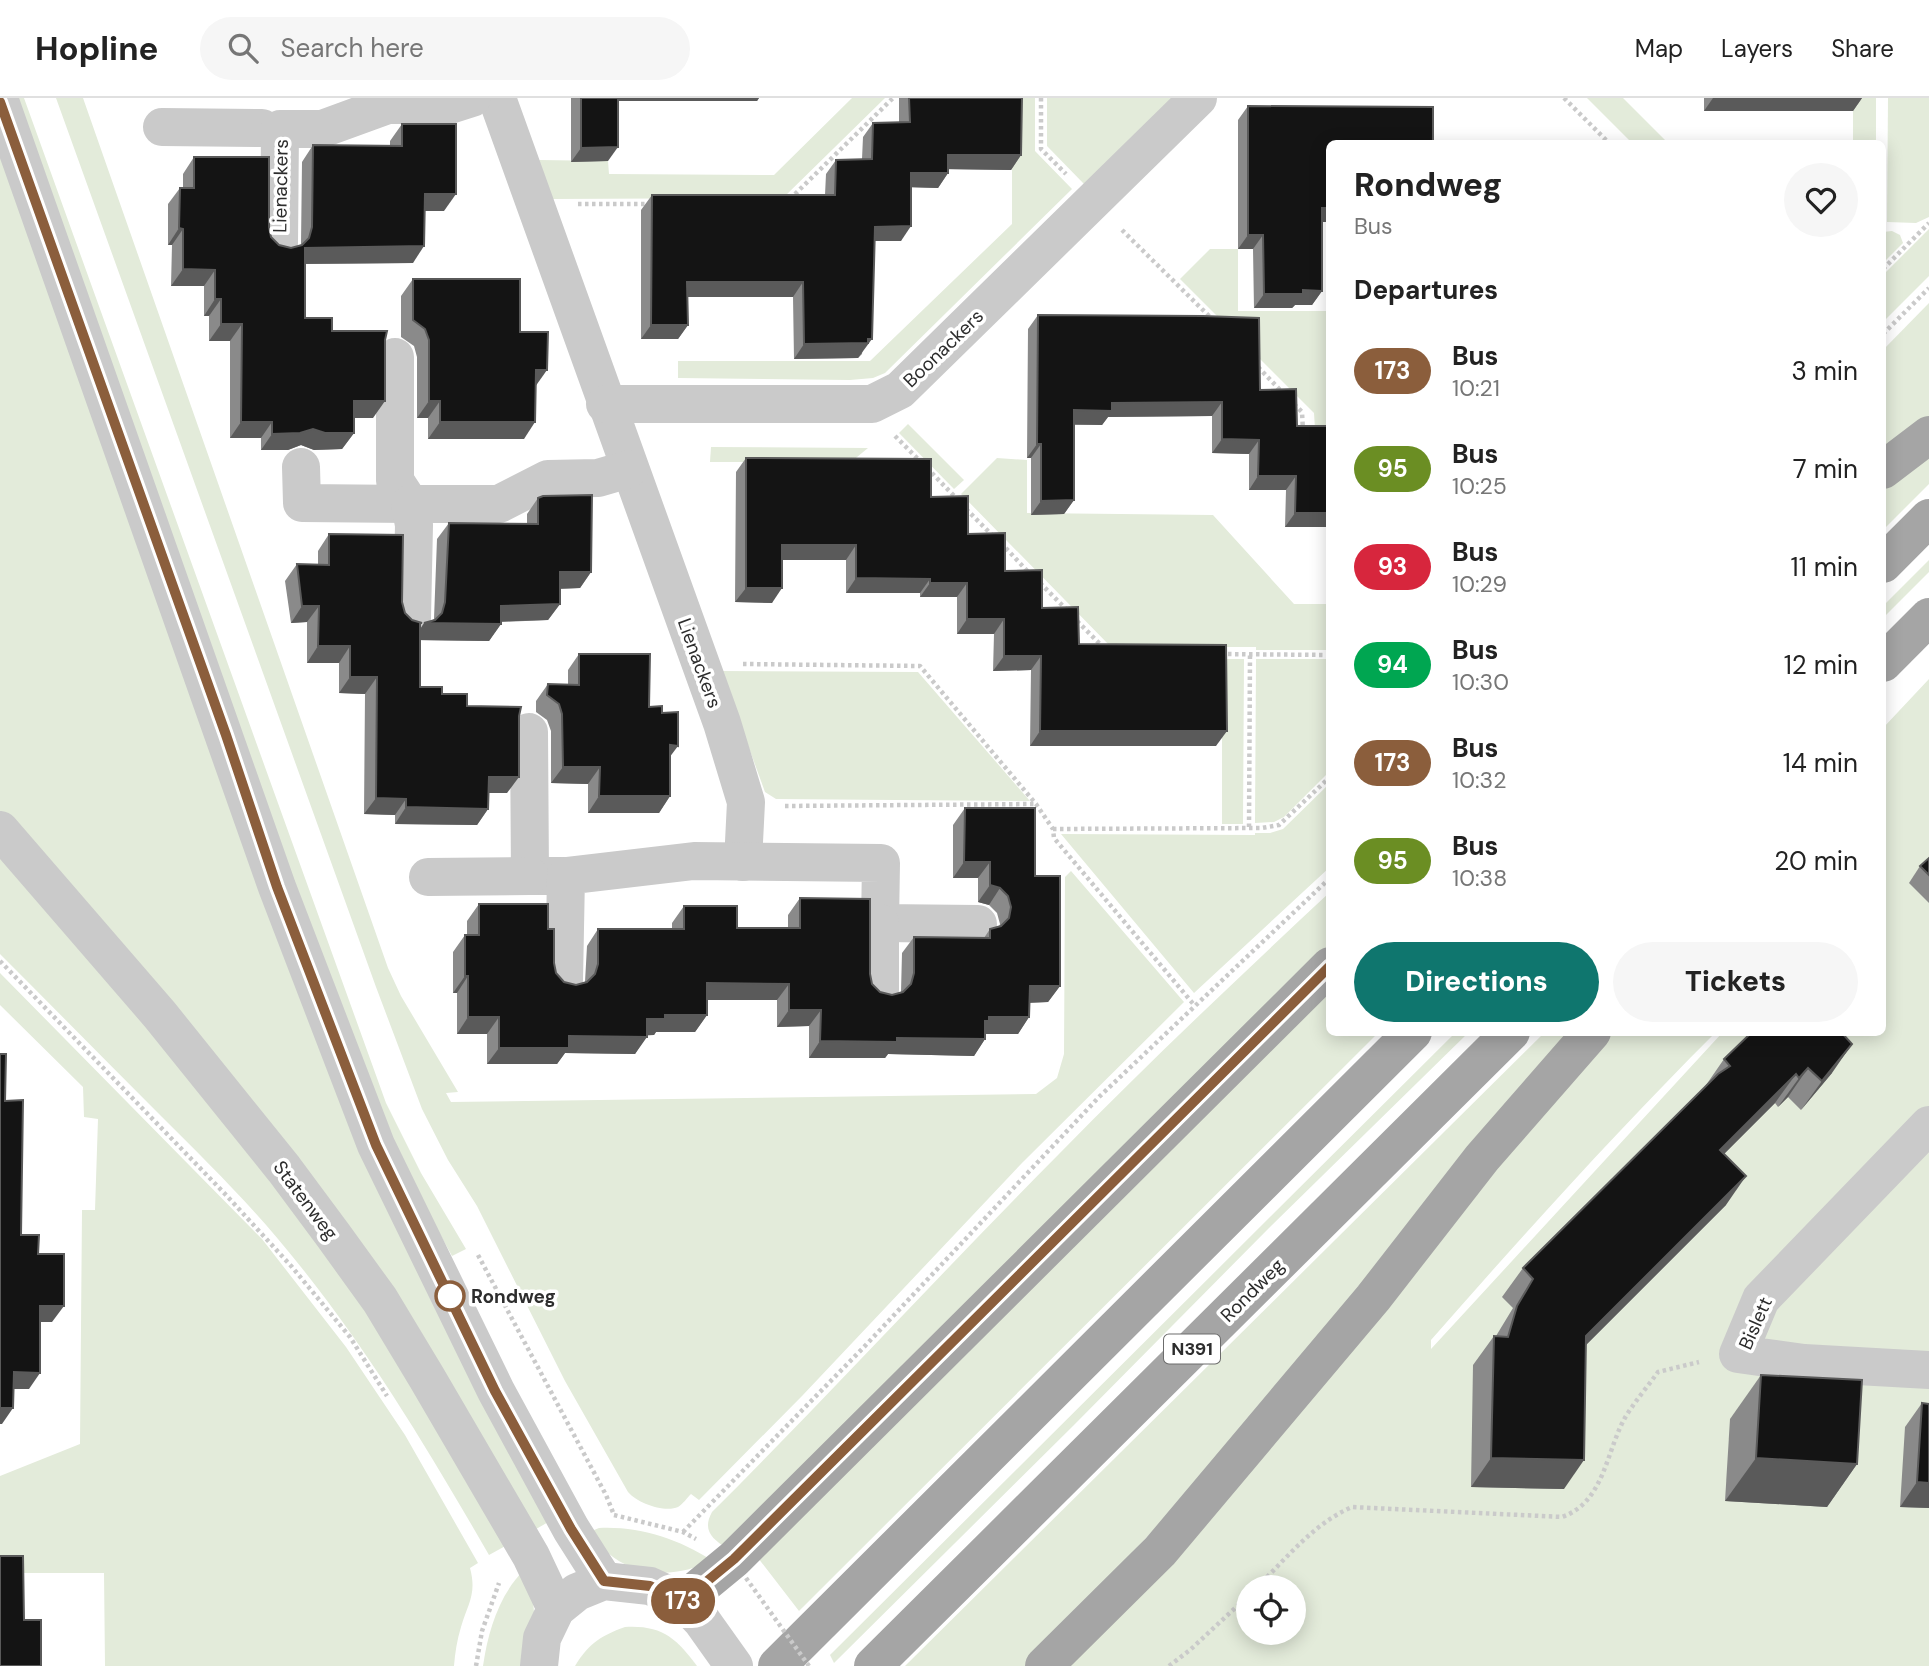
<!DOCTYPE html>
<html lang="en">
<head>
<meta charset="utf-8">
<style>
  :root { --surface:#fff; --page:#f6f6f6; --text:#222; --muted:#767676; --line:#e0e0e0; --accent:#0f766e }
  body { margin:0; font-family:"DM Sans",sans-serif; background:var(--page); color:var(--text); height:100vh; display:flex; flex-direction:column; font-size:26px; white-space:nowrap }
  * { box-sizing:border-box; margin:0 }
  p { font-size:23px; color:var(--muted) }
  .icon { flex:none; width:38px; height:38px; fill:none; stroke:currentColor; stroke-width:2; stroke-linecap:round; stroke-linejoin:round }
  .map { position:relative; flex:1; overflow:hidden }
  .panel { position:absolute; left:1326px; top:42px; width:560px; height:896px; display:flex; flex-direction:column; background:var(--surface); border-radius:10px; box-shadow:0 4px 18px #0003 }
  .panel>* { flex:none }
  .badge { padding:0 14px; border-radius:23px; font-size:24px; line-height:46px }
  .tools { position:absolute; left:1236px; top:1477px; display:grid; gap:14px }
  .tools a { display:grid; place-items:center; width:70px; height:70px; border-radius:50%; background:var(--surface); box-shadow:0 4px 18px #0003; font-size:35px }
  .map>.badge { position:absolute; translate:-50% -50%; box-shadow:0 0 0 4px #fff }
  h2 { padding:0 28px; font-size:26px; line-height:63px }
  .round { display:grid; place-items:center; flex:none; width:74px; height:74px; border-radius:37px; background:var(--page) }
  .summary { display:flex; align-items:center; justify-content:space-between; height:119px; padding:0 28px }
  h1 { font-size:33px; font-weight:800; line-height:52px }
  .button { display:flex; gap:14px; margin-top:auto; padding:14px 28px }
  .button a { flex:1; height:80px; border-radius:42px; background:var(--accent); color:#fff; font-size:28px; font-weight:800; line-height:80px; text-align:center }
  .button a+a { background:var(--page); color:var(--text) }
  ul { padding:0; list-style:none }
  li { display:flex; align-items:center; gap:21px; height:98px; padding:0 28px }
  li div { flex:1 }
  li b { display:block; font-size:26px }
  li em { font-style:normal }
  li .badge { min-width:77px; font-weight:700; text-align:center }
  header { display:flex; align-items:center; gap:42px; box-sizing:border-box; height:98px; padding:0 35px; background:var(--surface); border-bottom:2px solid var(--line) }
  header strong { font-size:33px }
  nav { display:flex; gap:38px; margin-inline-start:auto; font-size:24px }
  .search { width:490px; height:63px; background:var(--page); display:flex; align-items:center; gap:18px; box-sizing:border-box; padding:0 24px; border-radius:38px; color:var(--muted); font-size:26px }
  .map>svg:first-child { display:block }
</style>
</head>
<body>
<header>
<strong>Hopline</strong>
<div class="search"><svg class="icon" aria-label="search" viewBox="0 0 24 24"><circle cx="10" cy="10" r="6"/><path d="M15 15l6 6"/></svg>Search here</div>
<nav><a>Map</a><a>Layers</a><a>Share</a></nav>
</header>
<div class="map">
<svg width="1929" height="1568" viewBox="0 0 1929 1568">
  <rect width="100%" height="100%" fill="#fff"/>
  <g fill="#e3ebda" fill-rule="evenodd">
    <path d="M9,0H24L386,1005L421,1075L466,1151L452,1158L379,1025Z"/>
    <path d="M56,0H83L388,870L401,898L458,994L446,995L451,1004L1036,996L1057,980L1064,956L1065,779L1071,773L1184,904L1022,1065L802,1298L699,1402L691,1396C687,1400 683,1406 678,1409C665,1415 637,1405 628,1394L565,1283L477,1108L448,1062L422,1011L376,889Z"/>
    <path d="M852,0H885L783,100L552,101L539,62L608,63L609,76L774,77Z"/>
    <path d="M1012,0H1035V53L1072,91L885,275L873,280L850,282L678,280V263H870L1012,126Z"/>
    <path d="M1047,0H1172L1085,87L1047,48Z"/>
    <path d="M1587,0H1623L1668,45H1632Z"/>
    <path d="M1853,0H1876V45L1853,46Z"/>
    <path d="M1888,0H1929V119L1916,125L1887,124Z"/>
    <path d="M0,44L209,620L550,1423L531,1434L0,717Z"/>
    <path d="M1929,131V178L1883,224V177Z"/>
    <path d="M1892,133L1900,137L1903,145L1883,165V134Z"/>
    <path d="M1210,151H1238V213H1330V331H1315L1314,315L1180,181Z"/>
    <path d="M1929,205V318L1883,355V252Z"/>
    <path d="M908,326L964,382L954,391L899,335Z"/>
    <path d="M711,349L868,350L851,364H710Z"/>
    <path d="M1929,353V386L1883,432V388Z"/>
    <path d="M997,360L1027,362V415L1213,417L1294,506H1330V552H1256V549H1111L961,396Z"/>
    <path d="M1929,462V474L1883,520V508Z"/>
    <path d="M1222,561H1244L1243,726H1222Z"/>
    <path d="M1256,561H1330V673L1284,719L1274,724L1255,725Z"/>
    <path d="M721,573L918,574L1030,703L776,701L765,694Z"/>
    <path d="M1929,581V1568H1062L1607,935H1715C1617,1033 1523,1137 1431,1242V1251L1722,935L1883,934V630ZM1248,1489H1293V1535H1248Z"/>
    <path d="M1330,685V769L1194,895L1061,736L1255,737V735H1270L1283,731Z"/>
    <path d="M0,758L105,873L326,1148L509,1446L489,1457C425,1346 361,1239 278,1141C241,1097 201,1058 161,1018C107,964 54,910 0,856Z"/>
    <path d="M1330,794V845L727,1450C712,1441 702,1432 712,1414C829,1297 942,1174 1059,1056C1147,966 1238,880 1330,794Z"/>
    <path d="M0,875L262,1141L346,1249L405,1337L478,1465L470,1470C477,1496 468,1505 461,1529C457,1542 455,1555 454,1568H105L104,1475H0V1378L80,1346L82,1112H95L98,1021L84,1019L83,989L0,907Z"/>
    <path d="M1330,883V934L1378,935L799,1513L755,1456Z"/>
    <path d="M1455,935H1468L1269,1130L1074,1327L834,1565L830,1557Z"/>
    <path d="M1544,935H1568L1225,1356L1026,1568H905Z"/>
    <path d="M599,1430C639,1428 679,1441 711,1462C680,1480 635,1480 607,1454C600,1448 595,1440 589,1434Z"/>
    <path d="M524,1472L533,1503L534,1514L520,1568H483C488,1533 499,1497 524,1472Z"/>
    <path d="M625,1529C662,1527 676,1540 697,1568H575C588,1546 602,1537 625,1529Z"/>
  </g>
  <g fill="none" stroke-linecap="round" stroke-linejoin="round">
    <g stroke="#cacaca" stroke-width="4.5" stroke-dasharray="3.5 3.5" stroke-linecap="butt">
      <path d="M1041,0V51L1066,76"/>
      <path d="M1564,0L1610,46"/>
      <path d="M790,101L893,0"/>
      <path d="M578,106H650"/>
      <path d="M1122,132L1213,222"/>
      <path d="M1883,171L1929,125"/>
      <path d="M1883,236L1929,190"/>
      <path d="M1258,269L1283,295"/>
      <path d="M1294,306L1302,314L1303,333"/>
      <path d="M895,338L921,364"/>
      <path d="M927,370L958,402"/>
      <path d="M966,411L994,439"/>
      <path d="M1001,445L1031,477"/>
      <path d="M1040,485L1066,511"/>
      <path d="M1077,523L1103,549"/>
      <path d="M1221,556L1330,557"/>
      <path d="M743,566L920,568L1036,706L1053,731L1054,740L1195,908"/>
      <path d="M785,708L1035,706"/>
      <path d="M1249,729L1250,556"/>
      <path d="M1053,731L1262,730L1279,727L1330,679"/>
      <path d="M0,863L227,1098L292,1169L350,1239L387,1298"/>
      <path d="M478,1157L606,1397L614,1417"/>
      <path d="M614,1417L683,1434L696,1441"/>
      <path d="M683,1434L864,1249L1099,999L1330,780"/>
      <path d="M1257,1489C1287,1460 1313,1426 1352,1409L1562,1419C1605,1404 1606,1352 1626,1318C1636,1302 1648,1288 1658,1274L1699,1264"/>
      <path d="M476,1568L482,1533L499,1485"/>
      <path d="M1169,1568L1190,1552L1248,1498"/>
    </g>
    <g stroke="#cacaca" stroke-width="38">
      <path d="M497,0L722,625L746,704L743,764"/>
      <path d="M162,29L262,30"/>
      <path d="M279,145L280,31H322L388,7H450L472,0"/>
      <path d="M605,306H872L900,292L1198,0"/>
      <path d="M301,369L302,405L410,406L395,383V259"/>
      <path d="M412,520L414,427L410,406H499L548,381L598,380L629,371"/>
      <path d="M529,634L530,778H566"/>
      <path d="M428,779L530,778"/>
      <path d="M564,882L566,778L694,763L881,765L880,825L978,826"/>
      <path d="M880,892V825"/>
      <path d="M1929,1027L1761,1201L1738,1256L1804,1265L1929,1272"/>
    </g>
    <g stroke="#cacaca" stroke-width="38">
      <path d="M0,3L277,789L376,1047L496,1293L571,1431L604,1483"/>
      <path d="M0,732L160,917L284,1071L333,1137L380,1202L427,1280L531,1458L556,1511"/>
      <path d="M539,1568L542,1540L556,1511L577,1494L604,1483L650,1488L683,1503L702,1523L734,1568"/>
    </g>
    <g stroke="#a5a5a5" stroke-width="38">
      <path d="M1883,372L1929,337"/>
      <path d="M1883,466L1929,420"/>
      <path d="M1883,565L1929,519"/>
      <path d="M683,1503L734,1461L1330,868"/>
      <path d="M777,1568L1413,934"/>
      <path d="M873,1568L1511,934"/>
      <path d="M1044,1568L1160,1453L1373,1200L1482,1060L1592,934"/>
    </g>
    <path stroke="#cacaca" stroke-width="4.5" stroke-dasharray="3.5 3.5" stroke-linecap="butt" d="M746,1480L809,1568"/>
  </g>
  <g fill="#8a8a8a">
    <path d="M571,0H759L757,3H618L608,63L571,64Z"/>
    <path d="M899,0H1022L1021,57L1011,72L948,71V75L938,90L911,89L901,143H874L862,256L858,260L794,261L793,199H688V227L678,241H641V112L652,97H825L826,76L836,62L862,61L863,39L873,25L899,24Z"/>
    <path d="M1704,0H1862L1853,13H1704Z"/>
    <path d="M1248,8L1330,46V124H1322V193L1312,207H1295L1292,210H1254L1253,151H1238V22Z"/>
    <path d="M402,26L444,113H425L413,165L305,166V220L332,233L385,242L373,320H354V335L342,351L314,352L301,347L288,352H261V340H230V243H209V218H204V188H171L172,147H168V106L180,90H183V76L194,59L269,129L271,139L279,147L291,150L300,148L301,146L302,64L313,47L390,48V43Z"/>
    <path d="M413,181L520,234L536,289L524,341H428V320H417V259L414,248L401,239V198Z"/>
    <path d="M1038,217L1260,292L1297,328H1330V429H1285L1286,392H1249V356L1212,355V318L1108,319L1102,327H1074V402L1064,416L1031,417V360H1027L1028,231Z"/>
    <path d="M746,360L931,399L1079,546L1216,648H1030L1031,572L993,573L994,536H957V499H920V495H846V462H782L772,505L735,504L736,374Z"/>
    <path d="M538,400L591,474L580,490L560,491V506L548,522L501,524V526L489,543L420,542V589L442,596L467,608L519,618L507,695H488V711L477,727L395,726V717L364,716L365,596L339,595V565H307V524L291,525L285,483L297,466H318V453L329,436L402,504L405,515L412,522L422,525L420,528V531L434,521L437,441L449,425L527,426V416Z"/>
    <path d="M579,556L649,609L662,615L670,658V698L659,715H588V686L551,685V633L547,622L536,614V603L548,586H568V572Z"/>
    <path d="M965,710L1035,778L1060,888L1048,904L1030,905L1029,919L1018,936H985V941L974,958L888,956L885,960H809V928L777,929V902H707V917L695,934H656L654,937H647L635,956L565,955L557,966H487V936H457V895H453V854L465,837H467V823L479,806L548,831L556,875L564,884L576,887L585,884L587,848L598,831H672V825L684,808L737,830H788V817L800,800L870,876L872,886L880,894L892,897L901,894L902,855L914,839L984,840L990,831L999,829L1000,826L997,815L989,807L978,804V780H953V727Z"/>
    <path d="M1929,760V805L1909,785L1920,768Z"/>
    <path d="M1752,934L1832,975L1801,1012L1788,999L1778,1009L1775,1005L1724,1056L1726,1107L1586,1247L1564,1391L1471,1389L1473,1267L1494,1238H1496L1513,1210L1502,1199L1523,1170L1704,990L1724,961Z"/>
    <path d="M1761,1277L1857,1366L1827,1409L1725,1403L1730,1321Z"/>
    <path d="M1922,1305L1929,1306V1410L1900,1409L1905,1329Z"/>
  </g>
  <g fill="#5a5a5a">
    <path d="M610,0H759L757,3H608Z"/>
    <path d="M1713,0H1862L1853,13H1704Z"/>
    <path d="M618,49L608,63L571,64L581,50Z"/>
    <path d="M948,57H1021L1011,72L938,71Z"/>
    <path d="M911,75H948L938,90L901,89Z"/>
    <path d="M425,96H456L444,113H413Z"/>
    <path d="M1322,110H1330V124H1312Z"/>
    <path d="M911,128L901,143H865L875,129Z"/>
    <path d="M179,130L183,131L172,147H168Z"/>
    <path d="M1248,137H1263L1253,151H1238Z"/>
    <path d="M424,148L413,165L293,166L305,150Z"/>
    <path d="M183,171L215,172L204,188H171Z"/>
    <path d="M687,184H803L793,199H677Z"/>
    <path d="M1303,192L1322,193L1312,207H1295L1292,210H1254L1264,196Z"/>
    <path d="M215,201H221L209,218H204Z"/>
    <path d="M221,226H242L230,243H209Z"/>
    <path d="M651,227H688L678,241H641Z"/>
    <path d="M872,241L858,260L794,261L804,246Z"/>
    <path d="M536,272H547L535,289Z"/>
    <path d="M354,303H385L373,320H342Z"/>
    <path d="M429,303H440L428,320H417Z"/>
    <path d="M1222,304L1212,318L1108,319L1102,327L1064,326L1074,312L1112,305Z"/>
    <path d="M241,324H272L261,340H230Z"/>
    <path d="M440,324H535L524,341H428Z"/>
    <path d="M313,331L354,335L342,351L314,352L301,347L288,352H261L272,336Z"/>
    <path d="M1222,341L1259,342L1249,356L1212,355Z"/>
    <path d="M1037,346H1041L1031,360H1027Z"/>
    <path d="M1258,378H1296L1286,392H1249Z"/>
    <path d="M1074,402L1064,416L1031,417L1041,403Z"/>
    <path d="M1295,415H1330V429H1285Z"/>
    <path d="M782,447H856L846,462H772Z"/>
    <path d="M560,474H591L580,490L549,491Z"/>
    <path d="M856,480L930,481L920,495H846Z"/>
    <path d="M930,485H967L957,499H920Z"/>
    <path d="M746,490H782L772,505L735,504Z"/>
    <path d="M560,506L548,522L489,524L501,508Z"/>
    <path d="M302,508H319L307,524L291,525Z"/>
    <path d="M967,521H1004L994,536H957Z"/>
    <path d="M424,525L501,526L489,543L413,542Z"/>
    <path d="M318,548H350L339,565H307Z"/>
    <path d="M1004,558H1041L1031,572L993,573Z"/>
    <path d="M350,579H377L365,596L339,595Z"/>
    <path d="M1040,633H1227L1216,648H1030Z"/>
    <path d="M670,647L678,648L666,664Z"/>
    <path d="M563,669H600L588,686L551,685Z"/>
    <path d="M489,679H519L507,695H477Z"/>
    <path d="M599,698H670L659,715H588Z"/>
    <path d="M376,700L406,701L395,717L364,716Z"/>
    <path d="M406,709L488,711L477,727L395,726Z"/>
    <path d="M964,764H990L978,780H953Z"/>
    <path d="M990,787L1000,790L989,807L978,804Z"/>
    <path d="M465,878H468L457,895H453Z"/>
    <path d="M707,885L789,886L777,902H695Z"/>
    <path d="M1030,888H1060L1048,904L1018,905Z"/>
    <path d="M789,912H821L809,928L777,929Z"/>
    <path d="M665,917H707L695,934H656L654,937L635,938L647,921Z"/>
    <path d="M468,919H499L487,936H457Z"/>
    <path d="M989,919H1029L1018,936H981L974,940Z"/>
    <path d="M569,938L647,939L635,956L565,955L557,966H487L499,950Z"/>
    <path d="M897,940L985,941L974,958L888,956L885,960H809L820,943Z"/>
    <path d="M1852,946L1832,975L1801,1012L1822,983Z"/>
    <path d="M1808,970L1788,999L1778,1009L1799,980Z"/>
    <path d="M1796,976L1775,1005L1699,1081L1720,1052Z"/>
    <path d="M1746,1078L1726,1107L1566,1267L1586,1238Z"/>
    <path d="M40,1208H64L52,1224H28Z"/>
    <path d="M14,1274L40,1275L29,1291H3Z"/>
    <path d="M0,1310H13L2,1326H0Z"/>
    <path d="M1491,1360L1584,1362L1564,1391L1471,1389Z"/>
    <path d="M1756,1360L1857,1366L1827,1409L1725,1403Z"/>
    <path d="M1917,1384L1929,1385V1410L1900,1409Z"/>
  </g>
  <g fill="#141414" stroke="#5a5a5a" stroke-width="2">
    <path d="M581,0H618V49L581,50Z"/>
    <path d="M909,0H1022L1021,57H948V75H911V128L875,129L872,241H868V245L804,246L803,184H687L688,227H651L652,97H835L836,62L872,61L873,25L910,24Z"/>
    <path d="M1248,8L1433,9V46H1330V110H1322V193L1303,192V196H1264L1263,137H1248Z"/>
    <path d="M402,26H456V96H425L424,148L305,150V220H332V233H387L385,242V303H354V335H325L313,331L300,335L272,336V324H241L242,226H221V201H215V172L183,171V131L179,130L180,90H194V59H269V129L271,139L279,147L291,150L302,147L309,140L312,129L313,47L402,48Z"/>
    <path d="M413,181H520V234H548L547,272H536L535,324H440V303H429V242L425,231L413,222Z"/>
    <path d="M1038,217L1203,218L1259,220L1260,292L1296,291L1297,328H1330V415H1295L1296,378H1258L1259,342L1222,341V304L1112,305V313L1074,312V402L1041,403V346H1037Z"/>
    <path d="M746,360L931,361V399L968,398V436L1005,435V473L1042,472V510L1078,509L1079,546L1226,547L1227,633H1040L1041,558H1004V521H967V485H930V481L856,480V447H782V490H746Z"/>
    <path d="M592,397L591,474H560V506L501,508V526L424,525L435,522L442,515L445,504L449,425L538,426V400L543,398Z"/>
    <path d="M329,436L403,437L402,504L405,515L412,522L422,525H420V589H442V596H467V608L521,609L519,618V679H489L488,711L406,709V701L376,700L377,579H350V548H318L319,508H302L297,466L329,467Z"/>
    <path d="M579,556H650L649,609L662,608V615L678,614V648L670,647V698H599L600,669H563L562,616L559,606L547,597L548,586L579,587Z"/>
    <path d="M965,710H1035V778H1060V888H1030L1029,919H989V923H985V941L897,940V944L820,943L821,912H789V886L707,885V917H665V921H647V939L569,938V950H499V919H468V878H465V837H479V806H548V831H554V865L556,875L564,884L576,887L587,884L595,876L598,866V831H684V808H737V830H800V800L870,801V876L872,886L880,894L892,897L903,894L911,886L914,875V839L990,840V831L1001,828L1009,820L1011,809L1008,798L1000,790L990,787V764H964Z"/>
    <path d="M1929,760V777L1920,768Z"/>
    <path d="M1752,934H1841L1852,946L1822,983L1808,970L1799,980L1796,976L1720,1052L1746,1078L1586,1238L1584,1362L1491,1360L1494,1238L1508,1239L1517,1208L1533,1181L1523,1170L1718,976L1730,968L1724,961Z"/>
    <path d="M0,956H6L5,1003L23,1002L21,1137H39L38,1156H64V1208H40V1275L14,1274L13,1310H0Z"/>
    <path d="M1761,1277L1862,1282L1857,1366L1756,1360Z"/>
    <path d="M1922,1305L1929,1306V1385L1917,1384Z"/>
    <path d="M0,1458H23L24,1522H41V1568H0Z"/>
  </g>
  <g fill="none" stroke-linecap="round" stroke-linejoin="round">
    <g stroke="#fff" stroke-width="16">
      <path id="line" d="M0,4L226,637L277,789L376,1047L495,1293L571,1431L604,1483L650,1488L683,1503L734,1461L1330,868"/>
    </g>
    <use href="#line" stroke="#8b5e3c" stroke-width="10"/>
  </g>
  <circle fill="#fff" stroke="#8b5e3c" stroke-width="3.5" cx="450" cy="1198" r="14"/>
  <g text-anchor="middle" stroke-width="7" stroke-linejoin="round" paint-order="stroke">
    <rect fill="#fff" stroke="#6c6c6c" stroke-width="2" x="1164" y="1236.5" width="56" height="29" rx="5"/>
    <g font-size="18" font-weight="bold" fill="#2d2d2d">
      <text x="1192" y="1257">N391</text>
    </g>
    <g font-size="19" fill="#2d2d2d" stroke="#fff">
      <text transform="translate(280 88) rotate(-89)" y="7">Lienackers</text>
      <text transform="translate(943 250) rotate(-44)" y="7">Boonackers</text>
      <text transform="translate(700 565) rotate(70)" y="7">Lienackers</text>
      <text transform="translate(306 1102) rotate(53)" y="7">Statenweg</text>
      <text transform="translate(1252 1192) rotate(-45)" y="7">Rondweg</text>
      <text transform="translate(1755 1225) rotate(-66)" y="7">Bislett</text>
    </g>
    <g font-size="19" font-weight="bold" fill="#2d2d2d" stroke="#fff" text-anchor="start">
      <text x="471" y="1205">Rondweg</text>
    </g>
  </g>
</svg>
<div class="tools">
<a><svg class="icon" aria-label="locate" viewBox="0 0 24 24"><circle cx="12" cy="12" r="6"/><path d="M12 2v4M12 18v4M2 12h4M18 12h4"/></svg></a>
</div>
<b class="badge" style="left:683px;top:1503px;background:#8b5e3c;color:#fff">173</b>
<section class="panel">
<div class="summary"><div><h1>Rondweg</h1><p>Bus</p></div><a class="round"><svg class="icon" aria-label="heart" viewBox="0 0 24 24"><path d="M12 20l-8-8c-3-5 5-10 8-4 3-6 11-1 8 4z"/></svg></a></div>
<h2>Departures</h2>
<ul>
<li><span class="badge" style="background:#8b5e3c;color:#fff">173</span><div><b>Bus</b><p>10:21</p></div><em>3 min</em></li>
<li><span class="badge" style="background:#6b8e23;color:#fff">95</span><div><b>Bus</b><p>10:25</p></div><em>7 min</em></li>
<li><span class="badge" style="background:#d7263d;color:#fff">93</span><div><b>Bus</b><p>10:29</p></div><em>11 min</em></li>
<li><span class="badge" style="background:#00a651;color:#fff">94</span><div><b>Bus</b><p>10:30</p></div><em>12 min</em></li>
<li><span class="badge" style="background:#8b5e3c;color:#fff">173</span><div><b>Bus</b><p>10:32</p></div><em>14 min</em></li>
<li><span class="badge" style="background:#6b8e23;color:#fff">95</span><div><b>Bus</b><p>10:38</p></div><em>20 min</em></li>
</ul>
<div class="button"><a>Directions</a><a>Tickets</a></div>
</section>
</div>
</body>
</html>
